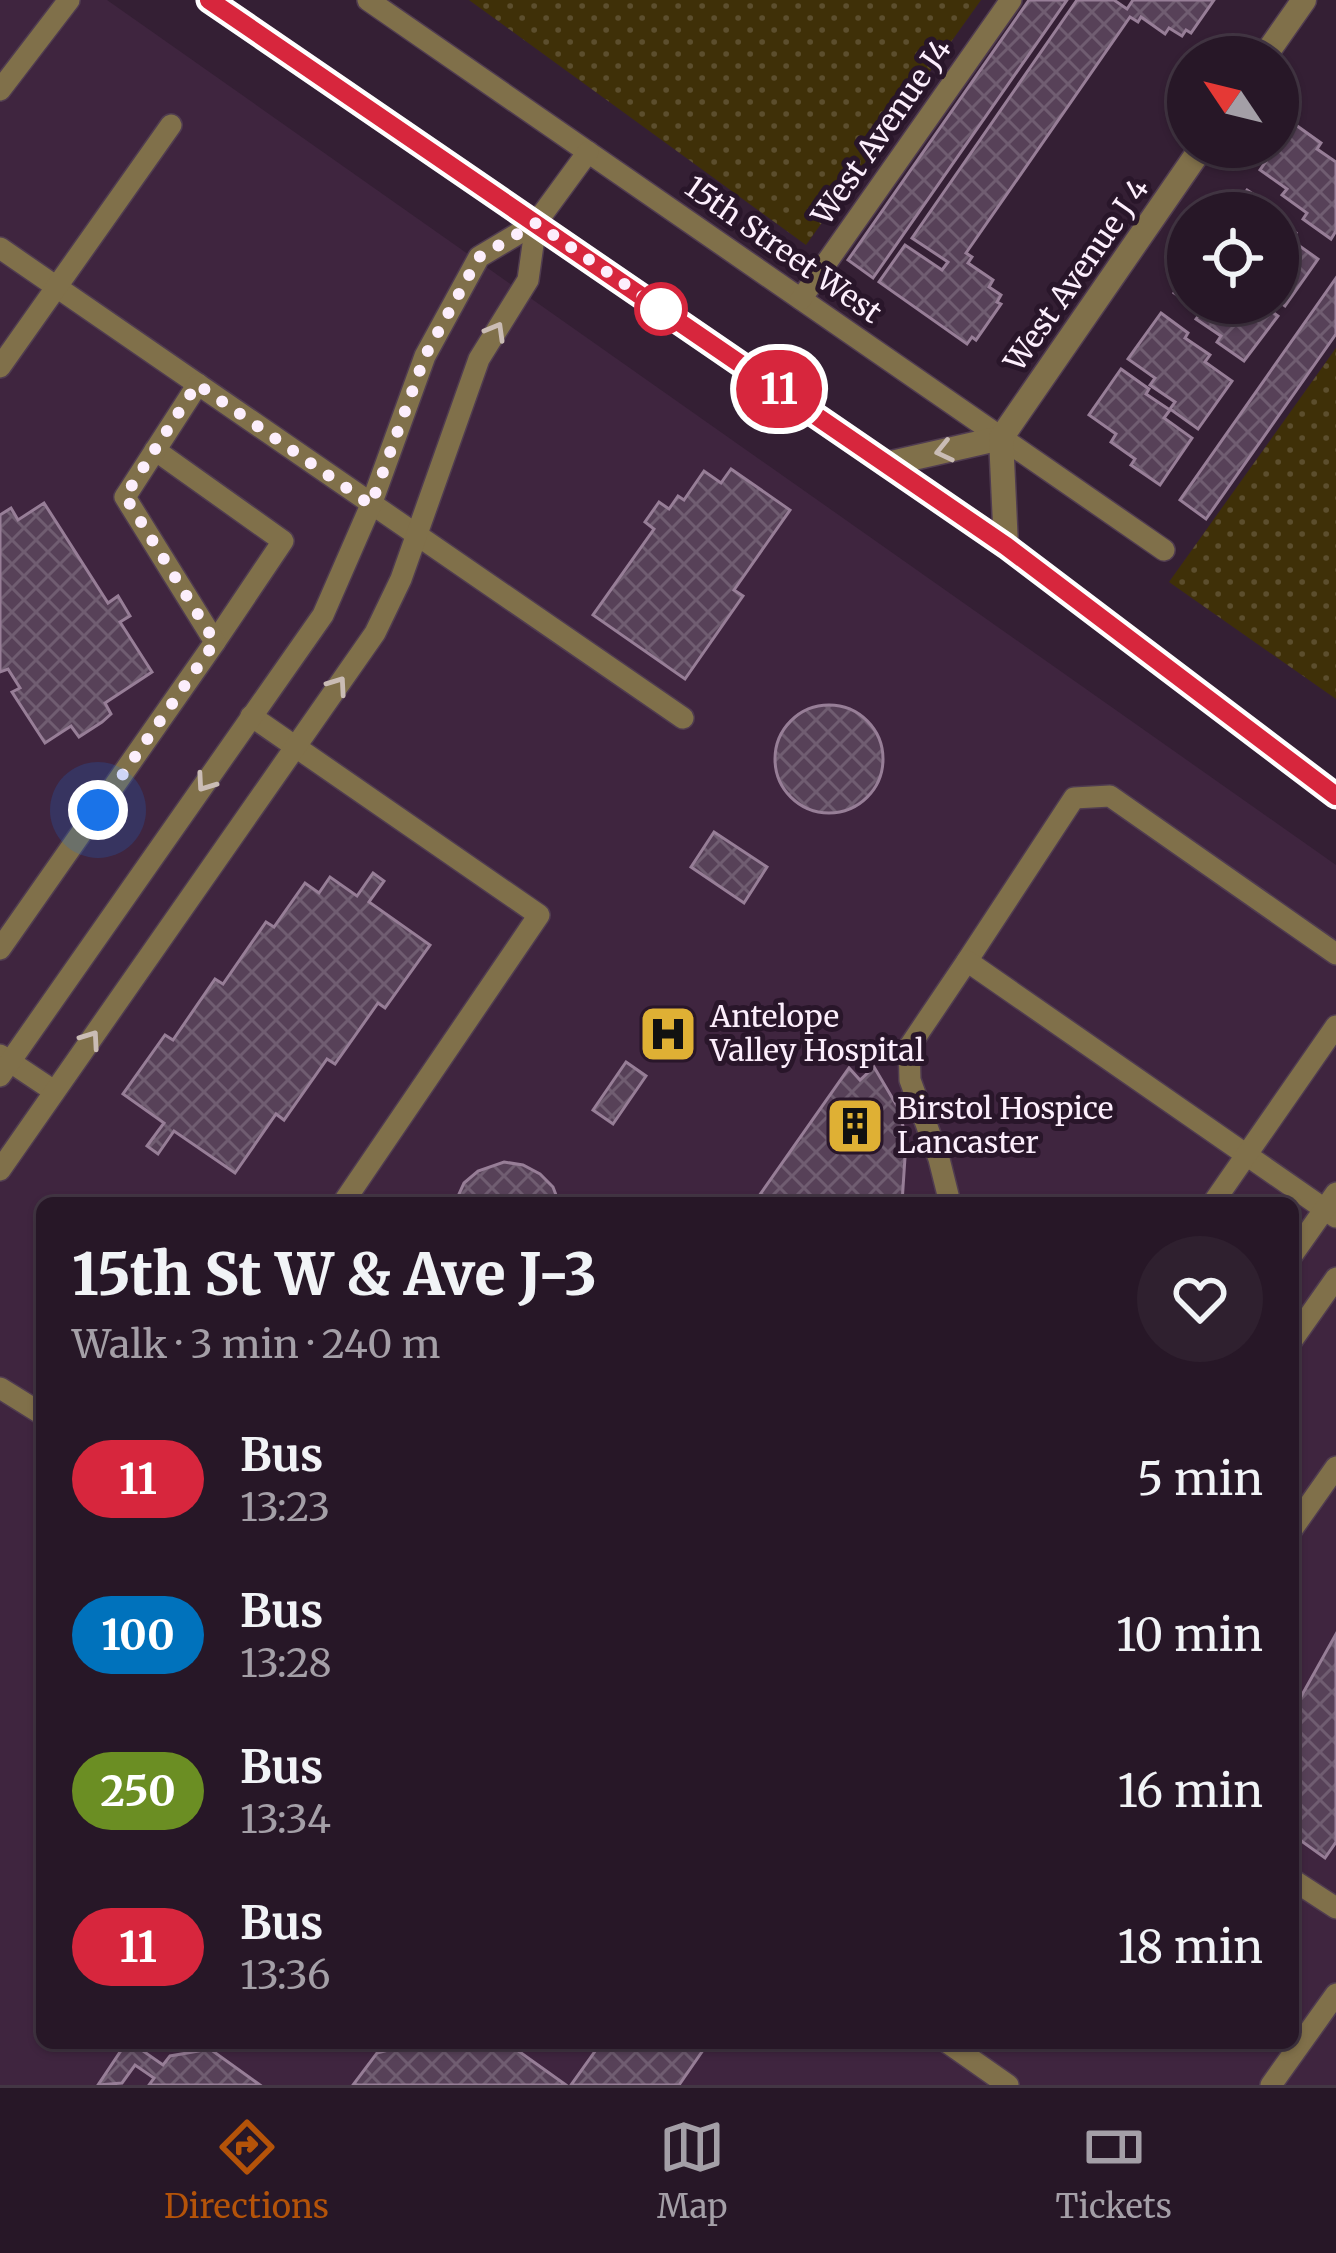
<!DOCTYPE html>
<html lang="en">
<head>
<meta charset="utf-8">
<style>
  :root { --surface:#271727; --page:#2f202f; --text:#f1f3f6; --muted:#a49fa7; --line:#433644; --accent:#b45309 }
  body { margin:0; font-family:Merriweather,serif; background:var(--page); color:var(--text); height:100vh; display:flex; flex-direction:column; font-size:45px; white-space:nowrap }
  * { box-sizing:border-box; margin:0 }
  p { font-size:39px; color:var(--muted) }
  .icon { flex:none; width:66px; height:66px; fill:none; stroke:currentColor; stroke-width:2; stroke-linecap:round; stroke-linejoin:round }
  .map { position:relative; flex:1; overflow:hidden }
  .details { position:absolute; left:36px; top:1197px; width:1263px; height:852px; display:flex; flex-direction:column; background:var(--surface); border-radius:18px; box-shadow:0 3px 9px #0004,0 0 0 3px var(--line) }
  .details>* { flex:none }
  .badge { padding:0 24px; border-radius:39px; font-size:42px; line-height:78px }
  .needle { width:78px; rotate:305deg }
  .fabs { position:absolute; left:1167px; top:36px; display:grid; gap:24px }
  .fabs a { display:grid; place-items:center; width:132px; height:132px; border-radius:50%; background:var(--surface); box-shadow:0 3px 9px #0004,0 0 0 3px var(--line); font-size:60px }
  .you { position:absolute; width:60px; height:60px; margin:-30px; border:9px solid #fff; border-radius:50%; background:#1a73e8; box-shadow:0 0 0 18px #1a73e833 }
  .map>.badge { position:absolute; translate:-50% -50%; box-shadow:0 0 0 6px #fff }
  .round { display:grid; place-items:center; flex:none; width:126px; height:126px; border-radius:63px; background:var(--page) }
  .overview { display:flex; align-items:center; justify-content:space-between; height:204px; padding:0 36px }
  h1 { font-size:57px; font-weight:800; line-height:90px }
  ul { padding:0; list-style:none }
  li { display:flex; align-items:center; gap:36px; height:156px; padding:0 36px }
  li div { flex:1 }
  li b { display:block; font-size:45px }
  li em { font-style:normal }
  li .badge { min-width:132px; font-weight:700; text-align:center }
  .menu { display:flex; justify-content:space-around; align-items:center; height:168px; border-top:3px solid var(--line); background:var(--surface); font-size:33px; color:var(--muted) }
  .menu a { display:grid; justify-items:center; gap:6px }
  .menu .selected { color:var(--accent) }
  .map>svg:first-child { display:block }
</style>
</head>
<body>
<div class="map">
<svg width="1336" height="2085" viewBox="0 0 1336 2085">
  <defs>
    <pattern id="green-dots" width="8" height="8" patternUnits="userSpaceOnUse" patternTransform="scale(3)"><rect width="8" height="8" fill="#3f3008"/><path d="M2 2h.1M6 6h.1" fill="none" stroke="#5c4e2d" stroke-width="1.8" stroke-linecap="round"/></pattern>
    <pattern id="building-cross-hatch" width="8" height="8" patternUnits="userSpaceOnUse" patternTransform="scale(3)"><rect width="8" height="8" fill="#574158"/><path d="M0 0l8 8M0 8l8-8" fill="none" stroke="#705d71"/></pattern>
  </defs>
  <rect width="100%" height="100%" fill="#341f34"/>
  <path fill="#3f253f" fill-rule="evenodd" d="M0,0H107L1336,865V2085H0ZM42,1203H1293V2043H42Z"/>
  <g fill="url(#green-dots)">
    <path d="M469,0H981L806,245Z"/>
    <path d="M1336,348V699L1169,582Z"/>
  </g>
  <g fill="url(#building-cross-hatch)" stroke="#977e97" stroke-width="3">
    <path d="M1029,0H1067L873,278L848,260Z"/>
    <path d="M1077,0H1114L1127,9L1133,0H1214L1191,33L1186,30L1182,36L1169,28L1165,34L1141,17L1138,22L1130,17L966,253L972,257L968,263L993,280L989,287L1001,295L997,302L1001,304L976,340L972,337L967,344L879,282L905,245L942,270L948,262L912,238Z"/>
    <path d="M1293,123L1321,143L1317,149L1336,162V231L1331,239L1303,219L1307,213L1282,195L1287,189L1260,170Z"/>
    <path d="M1247,190L1275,209L1272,213H1231Z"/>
    <path d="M1278,221L1296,233L1291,240L1318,259L1285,306L1278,301Z"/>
    <path d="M1188,274V303H1260L1278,316L1244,361L1217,342L1221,336L1196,319L1201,312L1174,293Z"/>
    <path d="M1336,278V334L1206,519L1180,500Z"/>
    <path d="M1161,313L1188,333L1185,338L1210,355L1205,362L1232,381L1198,429L1170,409L1175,402L1150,385L1155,378L1128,359Z"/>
    <path d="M1121,369L1149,389L1146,394L1170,410L1164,418L1192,438L1160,485L1131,465L1135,459L1111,442L1116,434L1089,415Z"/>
    <path d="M731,469L790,510L734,590L743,596L685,679L593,615L654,529L645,522L659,502L669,509L678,496L684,500L704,471L721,483Z"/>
    <path d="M44,503L108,603L118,596L130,616L120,622L152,672L105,703L111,714L102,722L79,737L71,726L45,743L12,692L20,688L8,669L0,672V515L11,508L18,520Z"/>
    <circle cx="829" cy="759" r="54"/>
    <path d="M714,832L767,867L744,903L691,867Z"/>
    <path d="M373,873L384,881L369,902L430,945L385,1008L378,1003L335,1064L327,1059L284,1120L276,1114L235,1173L174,1131L158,1154L147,1146L164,1123L123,1094L165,1035L173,1040L215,979L223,984L266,922L274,927L305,883L319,893L330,877L357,896Z"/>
    <path d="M626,1062L646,1076L613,1124L593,1110Z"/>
    <path d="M874,1067L900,1111L906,1142L902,1203H754L849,1068L860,1080Z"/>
    <path d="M504,1162L523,1165L540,1174L553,1187L559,1203H455L464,1183L478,1171Z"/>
    <path d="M1336,1634V1842L1325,1858L1293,1835V1711Z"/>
    <path d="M120,2043H149L143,2051L163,2065L170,2056L210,2049L260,2085H149L154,2078L135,2065L122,2083L98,2085L124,2046Z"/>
    <path d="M415,2043H507L566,2085H353L377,2053Z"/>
    <path d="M601,2043H708L679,2085H571Z"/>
  </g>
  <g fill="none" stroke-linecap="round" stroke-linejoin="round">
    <g stroke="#503c50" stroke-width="24">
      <g id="lane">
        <path d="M368,0L1164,550"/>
        <path d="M0,90L69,0"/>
        <path d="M0,248L683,718"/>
        <path d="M801,299L1011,0"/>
        <path d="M0,367L171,125"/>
        <path d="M155,450L283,541L215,642"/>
        <path d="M251,716L539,915L343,1203"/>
        <path d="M0,949L215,642L125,497L198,384"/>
        <path d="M967,961L1074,798L1110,796L1336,954"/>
        <path d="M0,1055L54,1091"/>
        <path d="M0,1076L323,615L371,505L425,356L479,257L536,223L588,152"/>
        <path d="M0,1170L375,633L401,579L479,359L528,280L536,223"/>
        <path d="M950,1203L939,1159L910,1080L909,1047L967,961L1336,1217"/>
        <path d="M1213,1203L1336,1026"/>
        <path d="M1293,1254L1336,1193"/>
        <path d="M1293,1339L1336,1278"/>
        <path d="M0,1388L42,1414"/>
        <path d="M1293,1528L1336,1467"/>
        <path d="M1293,1880L1336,1908"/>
        <path d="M948,2043L1008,2085"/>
        <path d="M1271,2085L1336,1994"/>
      </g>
    </g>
    <g stroke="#503c50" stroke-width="27">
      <g id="street">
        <path d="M1264,57L1304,0"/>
        <path d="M887,464L1001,438"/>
        <path d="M1006,546L1001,438L1202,147"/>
      </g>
    </g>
    <g stroke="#503c50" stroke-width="27">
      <path id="secondary" d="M209,0L1006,546L1336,796"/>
    </g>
    <use href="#lane" stroke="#80704a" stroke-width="21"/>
    <use href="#street" stroke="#80704a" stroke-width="24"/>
    <use href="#secondary" stroke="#b3995b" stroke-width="24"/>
  </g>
  <defs><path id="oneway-chevron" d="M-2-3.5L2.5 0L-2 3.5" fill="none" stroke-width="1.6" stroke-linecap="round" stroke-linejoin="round" transform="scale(3)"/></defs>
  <g stroke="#cabcb5">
    <use href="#oneway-chevron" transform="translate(496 331) rotate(-60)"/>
    <use href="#oneway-chevron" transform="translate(944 451) rotate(167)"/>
    <use href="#oneway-chevron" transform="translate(338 685) rotate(-55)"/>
    <use href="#oneway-chevron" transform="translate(205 783) rotate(125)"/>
    <use href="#oneway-chevron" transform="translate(91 1039) rotate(-55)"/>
  </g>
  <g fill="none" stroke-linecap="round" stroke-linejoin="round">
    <g stroke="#fff" stroke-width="27">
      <path id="line" d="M209,0L1006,546L1336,796"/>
    </g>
    <use href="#line" stroke="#d7263d" stroke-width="18"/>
    <path stroke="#fceefc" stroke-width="12" stroke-dasharray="0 21.6" d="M98,810L215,642L125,496L197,384L371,505L425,356L479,257L536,223L661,309"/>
  </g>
  <defs>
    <g id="hospital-square" transform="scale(3)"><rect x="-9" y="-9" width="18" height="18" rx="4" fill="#dfb034" stroke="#29162a"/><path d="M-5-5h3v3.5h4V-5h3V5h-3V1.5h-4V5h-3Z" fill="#111"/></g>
    <g id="building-square" transform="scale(3)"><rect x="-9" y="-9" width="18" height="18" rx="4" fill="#dfb034" stroke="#29162a"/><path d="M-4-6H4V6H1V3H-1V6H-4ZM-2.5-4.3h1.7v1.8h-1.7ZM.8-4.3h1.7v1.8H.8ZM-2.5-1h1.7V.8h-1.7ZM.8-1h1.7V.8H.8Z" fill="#111"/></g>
  </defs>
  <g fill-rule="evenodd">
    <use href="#hospital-square" x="668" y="1034"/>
    <use href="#building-square" x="855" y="1126"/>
  </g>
  <circle fill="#fff" stroke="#d7263d" stroke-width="6" cx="661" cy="309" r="24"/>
  <g text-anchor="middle" stroke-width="10" stroke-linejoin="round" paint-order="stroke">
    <g font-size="30" fill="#fceefc" stroke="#29162a">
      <text transform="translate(882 132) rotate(-55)" y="10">West Avenue J4</text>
      <text transform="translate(783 250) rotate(35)" y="10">15th Street West</text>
      <text transform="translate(1077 275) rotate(-55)" y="10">West Avenue J 4</text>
    </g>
    <g font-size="30" fill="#fceefc" stroke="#29162a" text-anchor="start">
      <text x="710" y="1027">Antelope<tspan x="710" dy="34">Valley Hospital</tspan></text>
      <text x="897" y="1119">Birstol Hospice<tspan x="897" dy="34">Lancaster</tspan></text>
    </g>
  </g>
</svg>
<div class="fabs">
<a><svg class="needle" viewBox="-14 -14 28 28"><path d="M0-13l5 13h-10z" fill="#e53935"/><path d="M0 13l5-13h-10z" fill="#a49fa7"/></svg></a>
<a><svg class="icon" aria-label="locate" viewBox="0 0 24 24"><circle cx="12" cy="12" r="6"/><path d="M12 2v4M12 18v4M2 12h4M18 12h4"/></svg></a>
</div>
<div class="you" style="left:98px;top:810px"></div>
<b class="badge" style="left:779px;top:389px;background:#d7263d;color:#fff">11</b>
<section class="details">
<div class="overview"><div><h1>15th St W &amp; Ave J-3</h1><p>Walk · 3 min · 240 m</p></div><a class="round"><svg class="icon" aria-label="heart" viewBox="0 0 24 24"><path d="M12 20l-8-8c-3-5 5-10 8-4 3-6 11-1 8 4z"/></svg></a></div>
<ul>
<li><span class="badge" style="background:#d7263d;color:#fff">11</span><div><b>Bus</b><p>13:23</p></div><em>5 min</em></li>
<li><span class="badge" style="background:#0072bc;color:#fff">100</span><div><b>Bus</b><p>13:28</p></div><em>10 min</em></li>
<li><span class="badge" style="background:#6b8e23;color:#fff">250</span><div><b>Bus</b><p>13:34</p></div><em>16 min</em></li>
<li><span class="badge" style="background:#d7263d;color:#fff">11</span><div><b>Bus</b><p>13:36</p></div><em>18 min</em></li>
</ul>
</section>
</div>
<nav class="menu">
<a class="selected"><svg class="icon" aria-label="directions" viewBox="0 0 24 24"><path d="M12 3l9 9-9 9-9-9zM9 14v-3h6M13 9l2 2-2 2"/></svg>Directions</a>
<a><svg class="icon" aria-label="map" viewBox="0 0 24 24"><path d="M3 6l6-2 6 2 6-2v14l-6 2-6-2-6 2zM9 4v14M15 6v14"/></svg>Map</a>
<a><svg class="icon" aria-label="tickets" viewBox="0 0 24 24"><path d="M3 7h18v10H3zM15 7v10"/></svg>Tickets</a>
</nav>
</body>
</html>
